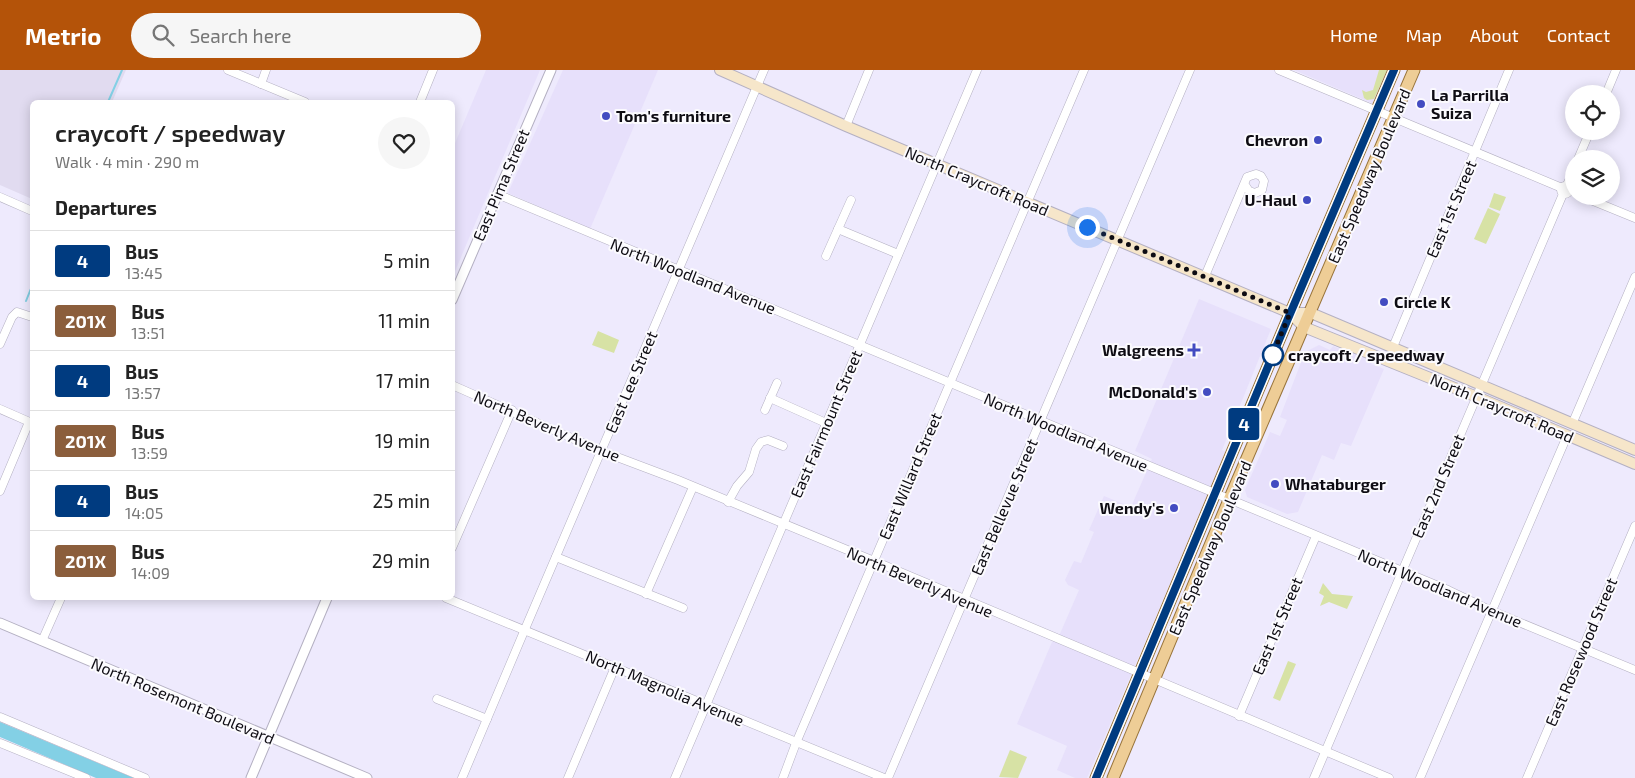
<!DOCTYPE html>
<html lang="en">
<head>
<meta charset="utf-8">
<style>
  :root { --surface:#fff; --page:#f6f6f6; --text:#222; --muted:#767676; --line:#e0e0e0; --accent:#b45309 }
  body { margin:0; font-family:"Exo 2",sans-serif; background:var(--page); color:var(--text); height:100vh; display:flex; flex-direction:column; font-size:19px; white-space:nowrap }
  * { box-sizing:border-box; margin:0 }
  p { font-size:16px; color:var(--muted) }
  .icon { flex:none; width:28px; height:28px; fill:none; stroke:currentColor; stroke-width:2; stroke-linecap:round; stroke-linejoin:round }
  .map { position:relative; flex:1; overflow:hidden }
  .details { position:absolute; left:30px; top:30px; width:425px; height:500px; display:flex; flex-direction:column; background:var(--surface); border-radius:8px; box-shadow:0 2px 12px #0003 }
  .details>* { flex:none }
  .badge { padding:0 10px; border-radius:4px; font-size:18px; line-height:32px }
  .buttons { position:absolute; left:1565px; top:15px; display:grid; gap:10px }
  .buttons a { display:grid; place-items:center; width:55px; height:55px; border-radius:50%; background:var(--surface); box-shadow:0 2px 12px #0003; font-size:25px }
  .you { position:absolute; width:25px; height:25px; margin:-12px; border:4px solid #fff; border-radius:50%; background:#1a73e8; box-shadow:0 0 0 8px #1a73e833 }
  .map>.badge { position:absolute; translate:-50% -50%; box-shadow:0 0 0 2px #fff }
  h2 { padding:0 25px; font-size:19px; line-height:45px }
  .round { display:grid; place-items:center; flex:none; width:52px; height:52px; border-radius:26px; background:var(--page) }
  .overview { display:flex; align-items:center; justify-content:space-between; height:85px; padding:0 25px }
  h1 { font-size:24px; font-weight:600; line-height:38px }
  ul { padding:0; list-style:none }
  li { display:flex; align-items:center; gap:15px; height:60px; padding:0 25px; border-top:1px solid var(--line) }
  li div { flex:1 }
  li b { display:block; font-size:19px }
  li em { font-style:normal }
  li .badge { min-width:55px; font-weight:700; text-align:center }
  header { display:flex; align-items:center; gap:30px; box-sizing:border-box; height:70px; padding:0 25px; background:var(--accent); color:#fff }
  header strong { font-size:24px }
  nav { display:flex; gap:28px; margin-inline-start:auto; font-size:18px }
  .search { width:350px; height:45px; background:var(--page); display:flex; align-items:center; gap:12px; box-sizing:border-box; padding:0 18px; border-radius:28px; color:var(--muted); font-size:19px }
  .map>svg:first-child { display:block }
</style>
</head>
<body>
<header>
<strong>Metrio</strong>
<div class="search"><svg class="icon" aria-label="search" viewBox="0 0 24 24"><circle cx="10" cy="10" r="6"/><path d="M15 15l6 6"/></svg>Search here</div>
<nav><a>Home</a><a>Map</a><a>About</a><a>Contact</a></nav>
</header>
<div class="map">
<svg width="1635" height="708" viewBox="0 0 1635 708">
  <rect width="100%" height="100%" fill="#eeeafd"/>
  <g fill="#e7e0fb">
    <path d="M486,0H540L453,206V78Z"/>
    <path d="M563,0H658L590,159L508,123Z"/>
    <path d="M1294,0H1389L1374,34Z"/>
    <path d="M1199,229L1271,259L1222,380L1226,382L1087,708H1075L1057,700L1067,676L1017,654L1052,572L1059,566L1079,520L1068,515L1065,510L1074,491L1081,493L1094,462L1089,460L1104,426L1131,437L1152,389L1135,381Z"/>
    <path d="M1319,275L1330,280L1333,276L1347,282H1355L1373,290L1371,294L1384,299L1351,376L1341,373L1334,390L1322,385L1298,442L1287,444L1247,427L1245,420L1270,362L1280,366L1287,350L1280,347L1305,282Z"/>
  </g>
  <path fill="#e1dbf0" d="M0,0H126L112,32H32V129L0,115Z"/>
  <g fill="#d7e2a5">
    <path d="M1379,0H1387L1374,29L1367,30L1364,28L1362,20L1366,22L1373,20Z"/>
    <path d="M1494,123L1506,127L1500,141L1489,137Z"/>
    <path d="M1488,138L1500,144L1486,174L1474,169Z"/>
    <path d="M598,261L619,270L614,283L592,275Z"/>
    <path d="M1323,513L1332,524L1353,526L1347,539L1329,532L1320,536L1324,526L1319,523Z"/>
    <path d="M1288,591L1296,594L1280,631L1273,628Z"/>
    <path d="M1010,680L1027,687L1018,708L999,707Z"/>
  </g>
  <path fill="#83d0e5" d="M0,652L134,708H96L0,667Z"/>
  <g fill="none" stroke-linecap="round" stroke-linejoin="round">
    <g stroke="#83d0e5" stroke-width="2">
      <path d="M108,32L122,0"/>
      <path d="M26,231L32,216"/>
    </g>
    <g stroke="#b4b0c2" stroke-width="9">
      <g id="minor">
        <path d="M228,0L305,32"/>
        <path d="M1279,0L1562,118"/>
        <path d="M261,14L266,0"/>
        <path d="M1606,24L1616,0"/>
        <path d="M420,32L433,0"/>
        <path d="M846,56L869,0"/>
        <path d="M1578,89L1590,61"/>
        <circle cx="1565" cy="120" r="4"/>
        <path d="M1566,117L1574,100"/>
        <path d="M497,124L1361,484L1448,520L1492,541L1635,600"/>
        <path d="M1581,126L1635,148"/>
        <path d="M0,127L32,141"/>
        <path d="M838,159L898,184"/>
        <path d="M826,186L851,130"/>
        <path d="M1205,206L1247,107L1256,104L1261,106L1264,111L1262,120L1255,123L1249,121L1245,115"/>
        <path d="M0,274L12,247L17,242L32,247"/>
        <path d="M1393,277L1509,0"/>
        <path d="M452,315L601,381L678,410L874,491L1389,708"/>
        <path d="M770,328L826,353"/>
        <path d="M0,339L32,353"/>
        <path d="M765,340L777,313"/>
        <path d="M1573,352L1635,207"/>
        <path d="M0,421L29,352"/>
        <path d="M728,432L737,416L749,402L756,379L761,372L768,370L783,376"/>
        <path d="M452,478L512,340"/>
        <path d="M556,487L683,538"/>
        <path d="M646,524L693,417"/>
        <path d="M446,528L884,708"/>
        <path d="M42,571L61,528"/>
        <path d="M437,629L487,649"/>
        <path d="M1239,646L1316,466"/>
        <path d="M0,647L145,708"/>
        <path d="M0,673L86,708"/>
        <path d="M462,708L525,559L764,0"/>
        <path d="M568,708L615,597"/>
        <path d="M675,708L977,0"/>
        <path d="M783,708L796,673L1084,0"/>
        <path d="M888,708L1190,0"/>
        <path d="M1314,708L1563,124"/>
        <path d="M1420,708L1567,366"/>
        <path d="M1527,708L1635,456"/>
      </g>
    </g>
    <g stroke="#b4b0c2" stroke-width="11">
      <g id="tertiary">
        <path d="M452,230L551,0"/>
        <path d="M0,553L367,708"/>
        <path d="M251,708L327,528"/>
      </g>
    </g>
    <g stroke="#b4b0c2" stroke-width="12">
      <g id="secondary">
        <path d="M720,0L846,56L1290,243L1304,257L1477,327L1635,394"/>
        <path d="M1290,243H1311L1635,380"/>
      </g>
    </g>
    <g stroke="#98743b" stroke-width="13">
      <g id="primary">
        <path d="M1096,708L1287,251L1394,0"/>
        <path d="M1113,708L1229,430L1414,0"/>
      </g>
    </g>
    <use href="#minor" stroke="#fff" stroke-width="8"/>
    <use href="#tertiary" stroke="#fff" stroke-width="9"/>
    <use href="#secondary" stroke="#f6e6ca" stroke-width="10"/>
    <use href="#primary" stroke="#eecd96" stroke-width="11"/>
  </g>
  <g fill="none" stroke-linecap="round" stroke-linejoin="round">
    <g stroke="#fff" stroke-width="11">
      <path id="line" d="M1096,708L1287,251L1394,0"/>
    </g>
    <use href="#line" stroke="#003b80" stroke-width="8"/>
    <path stroke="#0e0c13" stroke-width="5" stroke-dasharray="0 9" d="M1087,157L1290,243L1270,291L1273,285"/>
  </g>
  <g fill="#434cc1" stroke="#fbfafe" stroke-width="2">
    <circle cx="1421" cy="34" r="5"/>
    <circle cx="606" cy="46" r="5"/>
    <circle cx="1318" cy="70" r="5"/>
    <circle cx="1307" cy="130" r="5"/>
    <circle cx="1384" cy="232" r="5"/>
    <path d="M1191.5 272.5h5v5h5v5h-5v5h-5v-5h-5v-5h5z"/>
    <circle cx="1207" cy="322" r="5"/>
    <circle cx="1275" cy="414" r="5"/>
    <circle cx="1174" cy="438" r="5"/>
  </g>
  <circle fill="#fff" stroke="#003b80" stroke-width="2.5" cx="1273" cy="285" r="10"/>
  <g text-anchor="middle" stroke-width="4" stroke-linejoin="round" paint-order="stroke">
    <g font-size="16" font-weight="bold" fill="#0e0c13" stroke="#fbfafe" text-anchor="end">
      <text x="1431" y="31" text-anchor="start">La Parrilla<tspan x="1431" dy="18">Suiza</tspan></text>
      <text x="616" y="52" text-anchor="start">Tom's furniture</text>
      <text x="1308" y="76">Chevron</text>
      <text x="1297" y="136">U-Haul</text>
      <text x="1394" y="238" text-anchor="start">Circle K</text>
      <text x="1184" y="286">Walgreens</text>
      <text x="1197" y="328">McDonald's</text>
      <text x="1285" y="420" text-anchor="start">Whataburger</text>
      <text x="1164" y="444">Wendy's</text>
    </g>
    <g font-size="16" fill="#0e0c13" stroke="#fbfafe">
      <text transform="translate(1369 106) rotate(-67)" y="6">East Speedway Boulevard</text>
      <text transform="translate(977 111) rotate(23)" y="6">North Craycroft Road</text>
      <text transform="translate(501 115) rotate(-67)" y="6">East Pima Street</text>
      <text transform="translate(1451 139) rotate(-67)" y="6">East 1st Street</text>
      <text transform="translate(693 206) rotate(22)" y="6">North Woodland Avenue</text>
      <text transform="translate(631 312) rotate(-67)" y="6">East Lee Street</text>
      <text transform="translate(1502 338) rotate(23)" y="6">North Craycroft Road</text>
      <text transform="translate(826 354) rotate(-67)" y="6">East Fairmount Street</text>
      <text transform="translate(547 356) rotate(23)" y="6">North Beverly Avenue</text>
      <text transform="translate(1066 362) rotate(23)" y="6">North Woodland Avenue</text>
      <text transform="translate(910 406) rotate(-67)" y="6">East Willard Street</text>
      <text transform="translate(1438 416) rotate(-67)" y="6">East 2nd Street</text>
      <text transform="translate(1004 437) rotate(-67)" y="6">East Bellevue Street</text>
      <text transform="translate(1210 478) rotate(-67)" y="6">East Speedway Boulevard</text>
      <text transform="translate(920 512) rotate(23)" y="6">North Beverly Avenue</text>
      <text transform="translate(1440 518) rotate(23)" y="6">North Woodland Avenue</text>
      <text transform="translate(1277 556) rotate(-67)" y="6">East 1st Street</text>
      <text transform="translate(1581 582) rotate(-67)" y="6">East Rosewood Street</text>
      <text transform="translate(665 618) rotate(23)" y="6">North Magnolia Avenue</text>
      <text transform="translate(183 631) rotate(23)" y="6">North Rosemont Boulevard</text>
    </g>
    <g font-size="16" font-weight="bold" fill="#0e0c13" stroke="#fbfafe" text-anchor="start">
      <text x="1288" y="291">craycoft / speedway</text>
    </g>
  </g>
</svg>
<div class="buttons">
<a><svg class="icon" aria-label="locate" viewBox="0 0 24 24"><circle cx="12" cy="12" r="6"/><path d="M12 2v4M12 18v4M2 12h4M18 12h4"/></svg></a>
<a><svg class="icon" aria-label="layers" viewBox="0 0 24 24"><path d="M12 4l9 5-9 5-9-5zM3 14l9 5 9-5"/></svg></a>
</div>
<div class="you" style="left:1087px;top:157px"></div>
<b class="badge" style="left:1244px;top:354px;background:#003b80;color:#fff">4</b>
<section class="details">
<div class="overview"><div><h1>craycoft / speedway</h1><p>Walk · 4 min · 290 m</p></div><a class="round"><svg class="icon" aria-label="heart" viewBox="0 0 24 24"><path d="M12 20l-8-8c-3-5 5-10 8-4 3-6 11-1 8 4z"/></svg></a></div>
<h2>Departures</h2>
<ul>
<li><span class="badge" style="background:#003b80;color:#fff">4</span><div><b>Bus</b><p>13:45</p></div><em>5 min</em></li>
<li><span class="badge" style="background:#8b5e3c;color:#fff">201X</span><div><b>Bus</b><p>13:51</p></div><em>11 min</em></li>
<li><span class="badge" style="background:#003b80;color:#fff">4</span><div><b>Bus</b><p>13:57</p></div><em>17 min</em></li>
<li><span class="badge" style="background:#8b5e3c;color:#fff">201X</span><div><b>Bus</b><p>13:59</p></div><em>19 min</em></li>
<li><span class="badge" style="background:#003b80;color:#fff">4</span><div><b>Bus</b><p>14:05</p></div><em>25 min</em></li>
<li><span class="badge" style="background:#8b5e3c;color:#fff">201X</span><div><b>Bus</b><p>14:09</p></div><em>29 min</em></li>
</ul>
</section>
</div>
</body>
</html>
